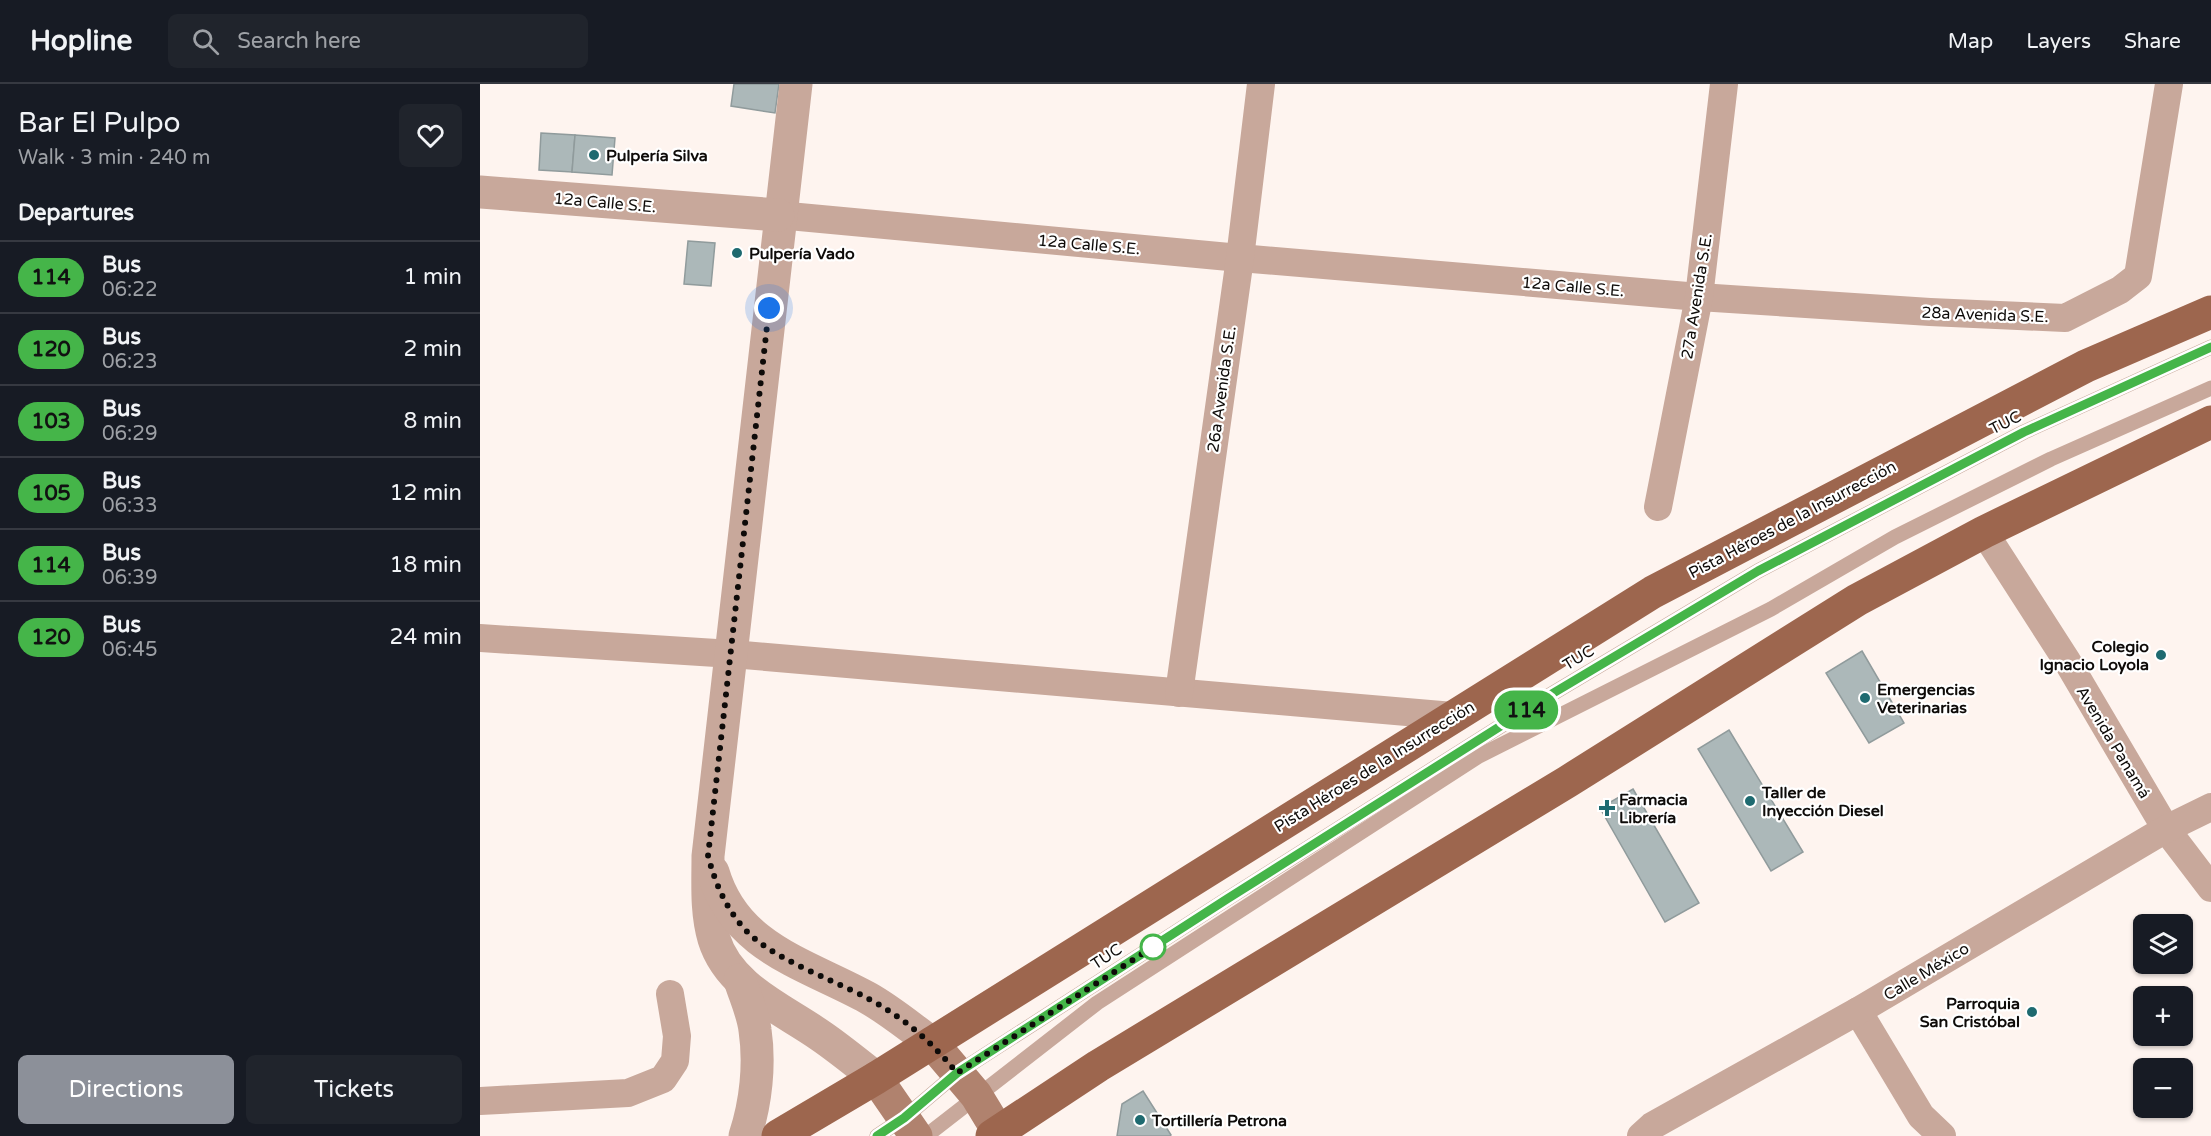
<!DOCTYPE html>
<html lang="en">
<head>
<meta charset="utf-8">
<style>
  :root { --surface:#171b24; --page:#20242c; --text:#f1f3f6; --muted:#9ea1a6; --line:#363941; --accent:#8c9099 }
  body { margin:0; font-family:"Varela Round",sans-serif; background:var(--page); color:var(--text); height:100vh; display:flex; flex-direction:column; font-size:22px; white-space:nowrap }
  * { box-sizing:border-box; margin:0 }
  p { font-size:20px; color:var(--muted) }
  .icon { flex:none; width:33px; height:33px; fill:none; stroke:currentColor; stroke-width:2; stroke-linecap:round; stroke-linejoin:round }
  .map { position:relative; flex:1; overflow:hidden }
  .drawer { display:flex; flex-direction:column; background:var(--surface); width:480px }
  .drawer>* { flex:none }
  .badge { padding:0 12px; border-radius:20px; font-size:21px; line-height:39px }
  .tools { position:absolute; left:1653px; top:830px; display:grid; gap:12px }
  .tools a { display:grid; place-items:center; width:60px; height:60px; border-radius:9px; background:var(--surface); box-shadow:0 2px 4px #0004; font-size:30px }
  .you { position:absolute; width:30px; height:30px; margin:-15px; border:4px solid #fff; border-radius:50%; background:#1a73e8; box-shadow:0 0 0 9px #1a73e833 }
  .map>.badge { position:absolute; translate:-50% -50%; box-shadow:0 0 0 3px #fff }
  h2 { padding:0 18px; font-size:22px; line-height:54px }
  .round { display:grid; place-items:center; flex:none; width:63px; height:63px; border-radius:9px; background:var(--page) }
  .headline { display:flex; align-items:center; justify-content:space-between; height:102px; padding:0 18px }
  h1 { font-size:28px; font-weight:600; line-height:45px }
  .action { display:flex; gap:12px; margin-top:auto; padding:12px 18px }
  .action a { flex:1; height:69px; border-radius:9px; background:var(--accent); color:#fff; font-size:24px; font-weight:600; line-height:69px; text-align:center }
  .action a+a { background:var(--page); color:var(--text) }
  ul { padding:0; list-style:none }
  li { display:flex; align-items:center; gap:18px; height:72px; padding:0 18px; border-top:2px solid var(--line) }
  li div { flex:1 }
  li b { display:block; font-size:22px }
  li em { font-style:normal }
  li .badge { min-width:66px; font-weight:700; text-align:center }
  header { display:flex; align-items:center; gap:36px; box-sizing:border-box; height:84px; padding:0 30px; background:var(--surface); border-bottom:2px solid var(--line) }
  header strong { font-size:28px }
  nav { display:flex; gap:33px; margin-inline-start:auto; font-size:21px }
  .search { width:420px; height:54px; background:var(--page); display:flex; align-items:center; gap:15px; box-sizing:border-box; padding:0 21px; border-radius:9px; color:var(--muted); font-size:22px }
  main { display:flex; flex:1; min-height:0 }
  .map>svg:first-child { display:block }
</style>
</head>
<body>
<header>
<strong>Hopline</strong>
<div class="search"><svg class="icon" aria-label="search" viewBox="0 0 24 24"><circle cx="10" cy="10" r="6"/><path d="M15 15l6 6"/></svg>Search here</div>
<nav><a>Map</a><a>Layers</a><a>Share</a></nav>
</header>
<main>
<section class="drawer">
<div class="headline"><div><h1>Bar El Pulpo</h1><p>Walk · 3 min · 240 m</p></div><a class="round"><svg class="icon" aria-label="heart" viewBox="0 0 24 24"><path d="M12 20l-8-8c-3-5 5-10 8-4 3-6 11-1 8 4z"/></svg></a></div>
<h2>Departures</h2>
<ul>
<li><span class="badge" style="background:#45b549;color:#111">114</span><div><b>Bus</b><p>06:22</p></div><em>1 min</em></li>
<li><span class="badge" style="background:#45b549;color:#111">120</span><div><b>Bus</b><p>06:23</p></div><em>2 min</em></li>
<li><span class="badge" style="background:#45b549;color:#111">103</span><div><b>Bus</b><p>06:29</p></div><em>8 min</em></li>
<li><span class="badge" style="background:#45b549;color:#111">105</span><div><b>Bus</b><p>06:33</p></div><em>12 min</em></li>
<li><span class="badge" style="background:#45b549;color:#111">114</span><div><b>Bus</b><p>06:39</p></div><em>18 min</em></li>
<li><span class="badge" style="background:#45b549;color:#111">120</span><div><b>Bus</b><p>06:45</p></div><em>24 min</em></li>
</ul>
<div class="action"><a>Directions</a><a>Tickets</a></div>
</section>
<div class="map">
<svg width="1731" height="1052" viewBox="0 0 1731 1052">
  <rect width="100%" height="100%" fill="#fef4ef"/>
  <g fill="#acb8b9" stroke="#909b9c" stroke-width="1.5">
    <path d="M254,0H299L295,29L251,22Z"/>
    <path d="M61,49L95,51L92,88L59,86Z"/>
    <path d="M95,51L135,54L132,91L92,88Z"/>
    <path d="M208,157L235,159L231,202L204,200Z"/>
    <path d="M1382,567L1424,639L1389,659L1346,589Z"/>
    <path d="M1249,646L1323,768L1291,787L1218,665Z"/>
    <path d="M1153,705L1219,819L1185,838L1120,724Z"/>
    <path d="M663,1007L691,1051L690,1052H637L642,1020Z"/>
  </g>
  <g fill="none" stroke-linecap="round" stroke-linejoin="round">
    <g stroke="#c8a89b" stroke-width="15">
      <path d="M397,1052L424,1034L477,989L747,815L1065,614L1278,487L1544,348L1731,263"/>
      <path d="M446,1052L617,919L999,672L1291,525L1415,453L1571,375L1731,304"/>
    </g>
    <g stroke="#c8a89b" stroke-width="28">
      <path d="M298,131L760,174L1219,213L1450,228L1585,234L1640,206L1658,192L1689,0"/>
      <path d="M1178,423L1219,213L1244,0"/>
      <path d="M1504,448L1587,577L1686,745L1731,804"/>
      <path d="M0,554L252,570L973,632"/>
      <path d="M699,609L760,174L781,0"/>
      <path d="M1378,927L1441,1032L1462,1052"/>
      <path d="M0,1017L148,1009L183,995L195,977L197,952L190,910"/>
      <path d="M1161,1052L1172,1042L1378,927L1686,745L1731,723"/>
    </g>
    <g stroke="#c8a89b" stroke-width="33">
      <path d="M316,0L228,772C228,799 226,828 234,855C249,904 303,925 341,952C360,965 378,980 396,994"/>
      <path d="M0,108L298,131"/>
      <path d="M233,788C255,864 326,880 388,914C411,927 431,944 452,959"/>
      <path d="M260,896C265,912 273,929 275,946C280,980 276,1019 265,1052"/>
    </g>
    <g stroke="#b0826e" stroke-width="33">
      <path d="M452,959L496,1011L521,1052"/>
      <path d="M396,994L436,1052"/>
    </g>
    <g stroke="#9d664e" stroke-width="33">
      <path d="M298,1052L396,994L1173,508L1606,282L1731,228"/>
      <path d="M512,1052L618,982L1087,698L1377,516L1504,448L1731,338"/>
    </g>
  </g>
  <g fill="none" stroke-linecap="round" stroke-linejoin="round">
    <g stroke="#fff" stroke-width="14">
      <path id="line" d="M397,1052L424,1034L477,989L747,815L1065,614L1278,487L1544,348L1731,263"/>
    </g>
    <use href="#line" stroke="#45b549" stroke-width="9"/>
    <path stroke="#0e0b09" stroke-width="6" stroke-dasharray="0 10.8" d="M289,224L228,772C235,798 244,820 261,841C288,874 350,894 387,914C423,933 452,958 477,989L673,863"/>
  </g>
  <g fill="#1e6a70" stroke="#fff" stroke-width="2">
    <circle cx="114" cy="71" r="6"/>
    <circle cx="257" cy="169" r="6"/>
    <circle cx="1681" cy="571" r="6"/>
    <circle cx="1385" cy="614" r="6"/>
    <circle cx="1270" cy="717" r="6"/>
    <path d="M1124 715h6v6h6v6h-6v6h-6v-6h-6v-6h6z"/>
    <circle cx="1552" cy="928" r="6"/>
    <circle cx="660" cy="1036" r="6"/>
  </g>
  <circle fill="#fff" stroke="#45b549" stroke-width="3" cx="673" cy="863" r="12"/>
  <g text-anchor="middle" stroke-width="4.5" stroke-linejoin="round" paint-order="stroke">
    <g font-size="16" font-weight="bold" fill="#0e0b09" stroke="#fff" text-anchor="start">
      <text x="126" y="77">Pulpería Silva</text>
      <text x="269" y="175">Pulpería Vado</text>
      <text x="1669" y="568" text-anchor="end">Colegio<tspan x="1669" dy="18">Ignacio Loyola</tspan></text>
      <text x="1397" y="611">Emergencias<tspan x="1397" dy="18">Veterinarias</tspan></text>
      <text x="1282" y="714">Taller de<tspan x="1282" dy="18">Inyección Diesel</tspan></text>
      <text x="1139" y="721">Farmacia<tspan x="1139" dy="18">Librería</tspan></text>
      <text x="1540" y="925" text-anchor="end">Parroquia<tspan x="1540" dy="18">San Cristóbal</tspan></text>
      <text x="672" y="1042">Tortillería Petrona</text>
    </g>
    <g font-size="16" fill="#0e0b09" stroke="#fff">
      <text transform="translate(125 118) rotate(5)" y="6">12a Calle S.E.</text>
      <text transform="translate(609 160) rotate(5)" y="6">12a Calle S.E.</text>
      <text transform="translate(1093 202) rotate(5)" y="6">12a Calle S.E.</text>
      <text transform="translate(1216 212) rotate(-81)" y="6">27a Avenida S.E.</text>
      <text transform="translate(1505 230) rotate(2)" y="6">28a Avenida S.E.</text>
      <text transform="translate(741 305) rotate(-82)" y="6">26a Avenida S.E.</text>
      <text transform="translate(1525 338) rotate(-27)" y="6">TUC</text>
      <text transform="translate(1312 435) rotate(-28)" y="6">Pista Héroes de la Insurrección</text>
      <text transform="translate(1098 573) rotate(-31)" y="6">TUC</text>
      <text transform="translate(1634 658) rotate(59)" y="6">Avenida Panamá</text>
      <text transform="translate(894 682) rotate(-32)" y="6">Pista Héroes de la Insurrección</text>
      <text transform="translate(626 872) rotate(-33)" y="6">TUC</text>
      <text transform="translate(1446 887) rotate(-31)" y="6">Calle México</text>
    </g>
  </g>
</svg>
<div class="tools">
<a><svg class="icon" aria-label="layers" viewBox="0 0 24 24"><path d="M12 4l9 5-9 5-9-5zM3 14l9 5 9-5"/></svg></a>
<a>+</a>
<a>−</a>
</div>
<div class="you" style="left:289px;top:224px"></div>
<b class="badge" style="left:1046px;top:626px;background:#45b549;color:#111">114</b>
</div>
</main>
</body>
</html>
